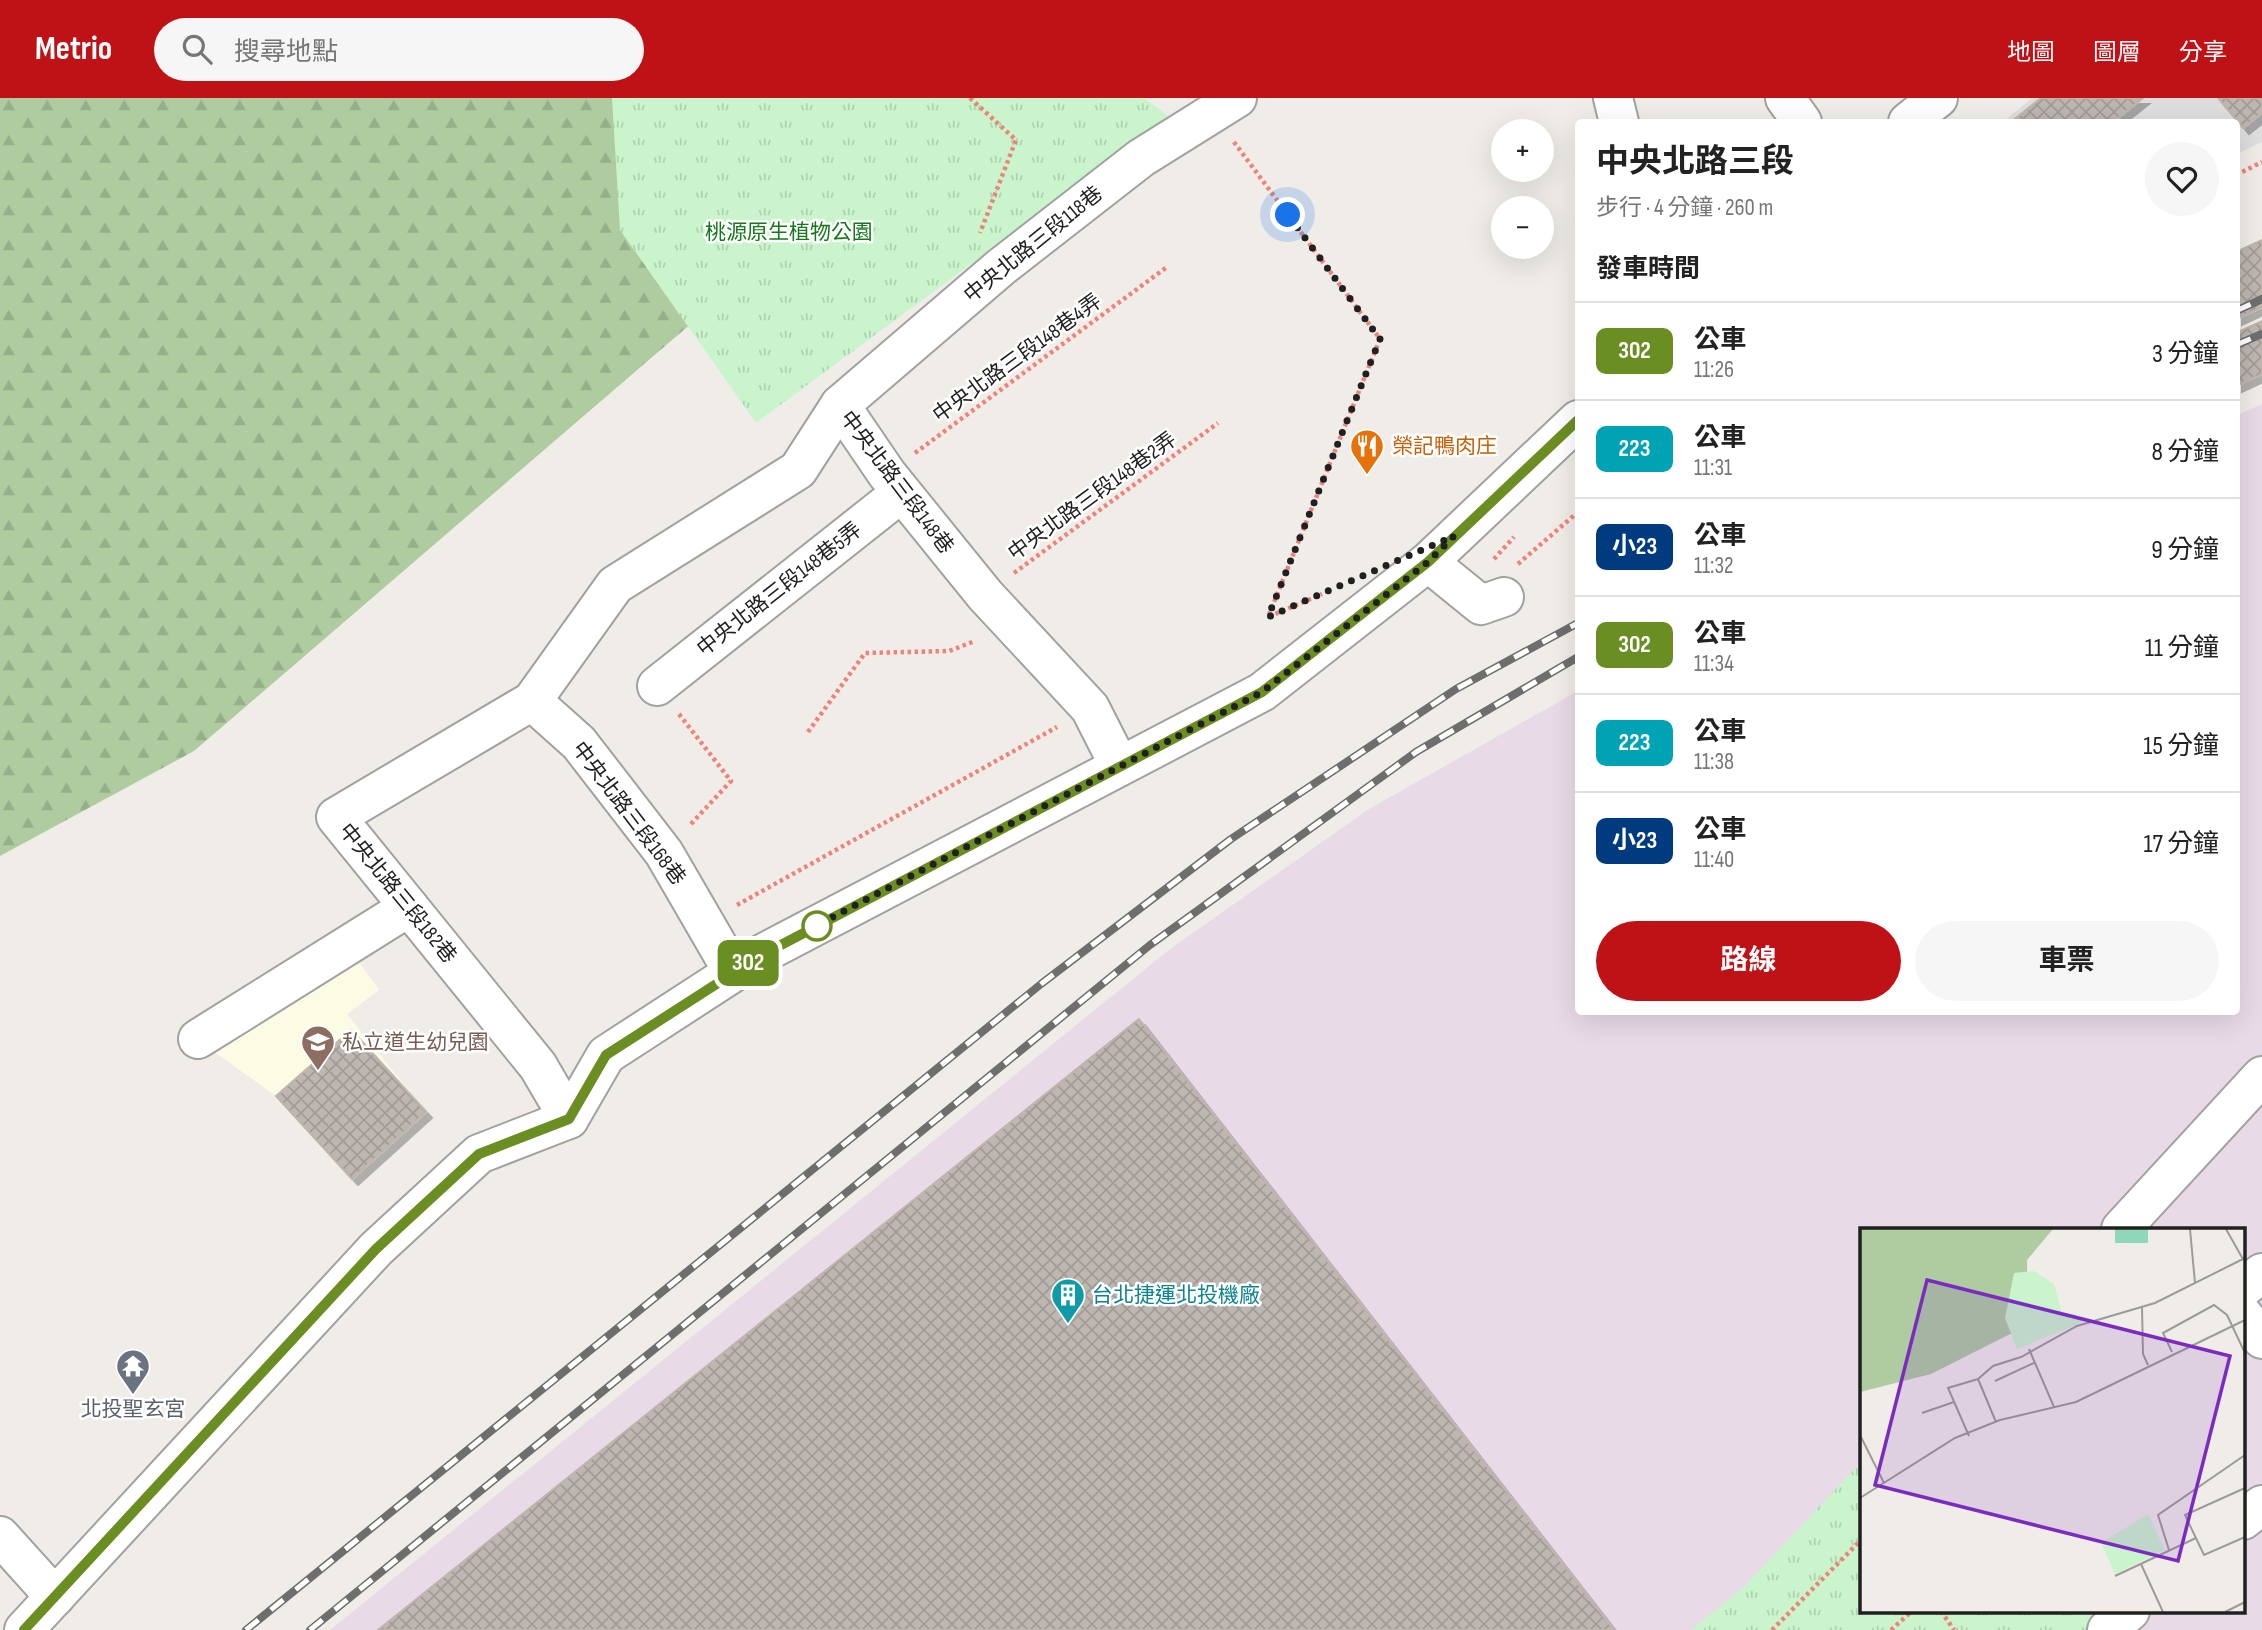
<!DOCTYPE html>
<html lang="zh-TW">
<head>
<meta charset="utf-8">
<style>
  :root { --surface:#fff; --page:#f6f6f6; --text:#222; --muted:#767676; --line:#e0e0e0; --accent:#bf1217 }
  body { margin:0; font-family:"Sofia Sans Condensed","Noto Sans TC",sans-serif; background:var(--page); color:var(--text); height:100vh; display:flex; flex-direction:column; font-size:26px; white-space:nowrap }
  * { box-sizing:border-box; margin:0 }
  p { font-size:23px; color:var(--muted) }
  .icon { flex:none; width:38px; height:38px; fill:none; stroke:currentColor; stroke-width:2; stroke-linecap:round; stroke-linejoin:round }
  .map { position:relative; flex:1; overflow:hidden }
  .side { position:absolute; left:1575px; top:21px; width:665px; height:896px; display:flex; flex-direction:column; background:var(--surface); border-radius:7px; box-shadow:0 7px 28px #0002 }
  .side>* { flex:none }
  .badge { padding:0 14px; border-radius:10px; font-size:24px; line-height:46px }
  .buttons { position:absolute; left:1491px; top:21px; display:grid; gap:14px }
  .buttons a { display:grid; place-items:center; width:63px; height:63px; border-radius:50%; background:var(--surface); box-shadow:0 7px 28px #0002; font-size:35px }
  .you { position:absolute; width:35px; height:35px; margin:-18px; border:5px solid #fff; border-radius:50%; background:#1a73e8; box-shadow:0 0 0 10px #1a73e833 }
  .map>.badge { position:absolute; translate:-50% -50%; box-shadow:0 0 0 4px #fff }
  h2 { padding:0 21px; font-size:26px; line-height:63px }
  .round { display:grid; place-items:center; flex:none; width:74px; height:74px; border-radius:37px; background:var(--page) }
  .overview { display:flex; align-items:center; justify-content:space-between; height:119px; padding:0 21px }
  h1 { font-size:33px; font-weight:700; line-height:52px }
  .button { display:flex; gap:14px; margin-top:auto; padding:14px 21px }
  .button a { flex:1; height:80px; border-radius:42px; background:var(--accent); color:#fff; font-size:28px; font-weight:700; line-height:80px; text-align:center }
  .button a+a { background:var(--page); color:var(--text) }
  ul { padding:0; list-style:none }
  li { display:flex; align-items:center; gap:21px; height:98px; padding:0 21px; border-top:2px solid var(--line) }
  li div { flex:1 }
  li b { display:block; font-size:26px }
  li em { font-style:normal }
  li .badge { min-width:77px; font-weight:700; text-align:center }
  header { display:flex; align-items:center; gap:42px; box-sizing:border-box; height:98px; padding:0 35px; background:var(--accent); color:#fff }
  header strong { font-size:33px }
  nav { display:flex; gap:38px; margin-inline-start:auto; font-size:24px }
  .search { width:490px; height:63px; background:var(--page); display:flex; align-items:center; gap:18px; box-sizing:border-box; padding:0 24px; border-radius:38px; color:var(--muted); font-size:26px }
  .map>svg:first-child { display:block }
</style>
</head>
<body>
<header>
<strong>Metrio</strong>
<div class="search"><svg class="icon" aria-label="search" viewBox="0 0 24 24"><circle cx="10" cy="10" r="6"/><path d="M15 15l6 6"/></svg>搜尋地點</div>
<nav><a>地圖</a><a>圖層</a><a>分享</a></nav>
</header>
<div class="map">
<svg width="2262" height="1532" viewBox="0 0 2262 1532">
  <defs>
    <pattern id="forest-firs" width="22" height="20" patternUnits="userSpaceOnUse" patternTransform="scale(1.75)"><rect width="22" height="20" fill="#aecca0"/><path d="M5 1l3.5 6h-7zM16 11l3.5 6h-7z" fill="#95af8a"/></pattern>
    <pattern id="park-tufts" width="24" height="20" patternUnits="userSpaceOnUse" patternTransform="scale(1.75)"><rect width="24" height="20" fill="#caf5cc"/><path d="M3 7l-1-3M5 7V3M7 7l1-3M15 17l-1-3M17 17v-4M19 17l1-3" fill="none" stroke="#add2af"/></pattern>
    <pattern id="building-cross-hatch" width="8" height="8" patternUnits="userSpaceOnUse" patternTransform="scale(1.75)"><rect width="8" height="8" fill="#bdb6b1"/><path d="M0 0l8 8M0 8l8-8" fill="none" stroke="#a29c98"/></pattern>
    <filter id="shadow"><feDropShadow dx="6" dy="6" stdDeviation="0" flood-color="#0004"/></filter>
  </defs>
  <rect width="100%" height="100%" fill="#f0ede8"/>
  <path fill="#dedede" d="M2032,0H2262V44L2237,56L2236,24H2003Z"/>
  <path fill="#fcfce4" d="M356,860L379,892L347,916L426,1014L352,1081L276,998L209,950Z"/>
  <path fill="#e8dae6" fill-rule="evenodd" d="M2262,306V1532H330L1170,851L1369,711L1578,593V914H2236V318ZM1861,1131H2243V1513H1861Z"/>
  <path fill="url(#forest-firs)" d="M0,0H756L792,139L194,653L0,758Z"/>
  <g fill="url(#park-tufts)">
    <path d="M612,0H1144L1170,19L756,325L620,132Z"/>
    <path d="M1861,1364V1513H2111L2087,1532H1691L1744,1489Z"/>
  </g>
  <g fill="url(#building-cross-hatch)" stroke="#c1b4ab" stroke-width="2" filter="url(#shadow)">
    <path d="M2041,0H2143L2113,24H2011Z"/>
    <path d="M2218,0H2262V15L2243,30Z"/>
    <path d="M2262,142V209L2236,221V154Z"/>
    <path d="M2262,223V276L2236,288V235Z"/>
    <path d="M1139,921L1614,1532H378Z"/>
    <path d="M351,932L426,1014L352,1081L276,998Z"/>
  </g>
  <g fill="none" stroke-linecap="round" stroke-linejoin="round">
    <g stroke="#a1a1a1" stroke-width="42">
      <g id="minor">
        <path d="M1613,0L1619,24"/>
        <path d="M1785,0L1802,24"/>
        <path d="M1908,24L1938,0"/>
        <path d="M840,307L887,376L985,497L1090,610L1119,667"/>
        <path d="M1428,464L1481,507L1504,499"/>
        <path d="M657,588L901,395"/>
        <path d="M532,603L579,645L664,755L733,874"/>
        <path d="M198,941L409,809"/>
        <path d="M569,1021L538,968L336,719L532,603L615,487L798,372L840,307L1001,169L1141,60L1237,0"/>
        <path d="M2121,1131L2262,978"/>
        <path d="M2243,1190L2262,1175"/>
        <path d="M2243,1217L2262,1241"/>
        <path d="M2243,1422L2262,1407"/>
        <path d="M0,1438L55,1499"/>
        <path d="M24,1532L376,1151L479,1056L569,1021L606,957L760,857L1262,594L1428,464L1578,322"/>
        <path d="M2107,1532L2130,1513"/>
      </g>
    </g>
    <g stroke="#ee837b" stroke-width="4.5" stroke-dasharray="3.5 3.5" stroke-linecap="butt">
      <path d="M970,0L1016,42L980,135"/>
      <path d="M1234,44L1380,241L1268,519L1322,496"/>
      <path d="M2236,77L2262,64"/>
      <path d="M915,355L1167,169"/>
      <path d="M1494,461L1514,439"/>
      <path d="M1518,466L1578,414"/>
      <path d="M1014,475L1218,325"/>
      <path d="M679,616L731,683L690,727"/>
      <path d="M808,634L865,555L949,553L975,543"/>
      <path d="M737,807L1057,629"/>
      <path d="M1941,1513L1954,1532"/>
      <path d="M1772,1532L1861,1442"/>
      <path d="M1891,1532L1912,1513"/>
    </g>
    <use href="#minor" stroke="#fff" stroke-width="38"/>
    <g stroke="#6e6e6e" stroke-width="8">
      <g id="rail">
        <path d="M2236,213L2262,201"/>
        <path d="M2236,247L2262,236"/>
        <path d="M246,1532L1041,886L1231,741L1456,591L1578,525"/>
        <path d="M310,1532L1150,847L1416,654L1578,559"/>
      </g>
    </g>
    <use href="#rail" stroke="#fff" stroke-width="5" stroke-dasharray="16" stroke-linecap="butt"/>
  </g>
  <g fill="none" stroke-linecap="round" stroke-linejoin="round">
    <g stroke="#fff" stroke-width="16">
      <path id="line" d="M24,1532L376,1151L479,1056L569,1021L606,957L760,858L1262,594L1428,464L1578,322"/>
    </g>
    <use href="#line" stroke="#6b8e23" stroke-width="10"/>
    <path stroke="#202020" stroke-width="7" stroke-dasharray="0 12.6" d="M817,828L808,832L1262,594L1428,464L1454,438L1268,519L1380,241L1288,117"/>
  </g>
  <defs>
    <g id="restaurant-pin" transform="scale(1.75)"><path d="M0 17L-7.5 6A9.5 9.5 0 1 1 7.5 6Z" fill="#e8710a" stroke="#fff"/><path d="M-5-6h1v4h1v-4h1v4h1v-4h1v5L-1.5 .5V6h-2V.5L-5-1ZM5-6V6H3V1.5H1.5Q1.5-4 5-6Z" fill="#fff"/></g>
    <g id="school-pin" transform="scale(1.75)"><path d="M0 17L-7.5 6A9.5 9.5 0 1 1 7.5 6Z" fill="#8d6e63" stroke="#fff"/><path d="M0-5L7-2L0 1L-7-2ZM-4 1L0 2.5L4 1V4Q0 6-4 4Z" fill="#fff"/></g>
    <g id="building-pin" transform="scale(1.75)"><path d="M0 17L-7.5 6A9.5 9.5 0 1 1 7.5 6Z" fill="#0f9aa8" stroke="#fff"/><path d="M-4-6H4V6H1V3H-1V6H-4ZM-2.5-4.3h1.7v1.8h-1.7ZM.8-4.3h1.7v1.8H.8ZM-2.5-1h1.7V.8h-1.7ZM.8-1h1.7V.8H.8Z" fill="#fff"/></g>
    <g id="temple-pin" transform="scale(1.75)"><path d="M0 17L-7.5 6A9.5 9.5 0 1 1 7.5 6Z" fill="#6b7280" stroke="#fff"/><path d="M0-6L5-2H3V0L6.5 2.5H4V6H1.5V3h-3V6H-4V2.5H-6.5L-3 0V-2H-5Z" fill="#fff"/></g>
  </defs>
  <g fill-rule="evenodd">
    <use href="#restaurant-pin" x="1367" y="348"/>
    <use href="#school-pin" x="318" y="944"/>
    <use href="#building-pin" x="1068" y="1197"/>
    <use href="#temple-pin" x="133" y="1268"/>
  </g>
  <circle fill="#fff" stroke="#6b8e23" stroke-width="3.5" cx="817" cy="828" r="14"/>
  <g text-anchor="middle" stroke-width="5" stroke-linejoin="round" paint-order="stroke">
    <g font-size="21" fill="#16771b" stroke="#fff">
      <text x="789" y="141">桃源原生植物公園</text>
    </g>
    <g font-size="21" fill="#202020" stroke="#fff">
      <text transform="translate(1033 146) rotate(-39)" y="7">中央北路三段118巷</text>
      <text transform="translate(1017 260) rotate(-36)" y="7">中央北路三段148巷4弄</text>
      <text transform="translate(897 384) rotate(53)" y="7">中央北路三段148巷</text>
      <text transform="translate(1092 398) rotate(-36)" y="7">中央北路三段148巷2弄</text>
      <text transform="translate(779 491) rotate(-38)" y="7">中央北路三段148巷5弄</text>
      <text transform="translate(629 715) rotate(53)" y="7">中央北路三段168巷</text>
      <text transform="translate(398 795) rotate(51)" y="7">中央北路三段182巷</text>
    </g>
    <g font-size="21" fill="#c56008" stroke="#fff" text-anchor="start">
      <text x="1392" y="355">榮記鴨肉庄</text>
    </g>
    <g font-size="21" fill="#785e54" stroke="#fff" text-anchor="start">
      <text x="342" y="951">私立道生幼兒園</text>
    </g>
    <g font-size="21" fill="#0d838f" stroke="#fff" text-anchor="start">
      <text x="1092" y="1204">台北捷運北投機廠</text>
    </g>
    <g font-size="21" fill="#5b616d" stroke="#fff">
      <text x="133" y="1318">北投聖玄宮</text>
    </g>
  </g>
  <g transform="translate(1860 1130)">
    <rect width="385" height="385" fill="#f0ede8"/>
    <path d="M0,1H193L167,32L168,97L71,146L0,164Z" fill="#aecca0"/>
    <path d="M174,43L194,56L202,85L216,86L223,94L157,121L145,90L154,45ZM288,286L305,322L255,346L241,315Z" fill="#caf5cc"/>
    <path d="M255,1H288V15H255Z" fill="#8dd8b9"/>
    <path fill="none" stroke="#9d9b98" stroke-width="2" d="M330,1L335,55M366,1L384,33M282,79L283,126L288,137M169,121L194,179M312,124L303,105L354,77L367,87L385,125M118,151L136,194M135,153L174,135M62,185L94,174M0,207L24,255M109,208L88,160L118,151L133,138L161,129L217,98L295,75L385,30M385,260L325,287L344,327L385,309M0,270L95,210L140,192L216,174L385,92M309,322L298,287L385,227M281,336L303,384M255,348L336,310M365,384L385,374"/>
    <path fill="#7b2cbf" fill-opacity="0.15" stroke="#7b2cbf" stroke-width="3.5" d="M67,52L370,128L318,333L15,257Z"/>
    <rect width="385" height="385" fill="none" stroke="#202020" stroke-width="3.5"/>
  </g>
</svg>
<div class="buttons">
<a>+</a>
<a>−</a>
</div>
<div class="you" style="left:1288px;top:117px"></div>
<b class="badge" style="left:748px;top:865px;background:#6b8e23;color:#fff">302</b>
<section class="side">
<div class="overview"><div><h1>中央北路三段</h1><p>步行 · 4 分鐘 · 260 m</p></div><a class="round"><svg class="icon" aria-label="heart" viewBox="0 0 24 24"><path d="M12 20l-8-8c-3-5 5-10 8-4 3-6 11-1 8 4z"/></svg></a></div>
<h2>發車時間</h2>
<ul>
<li><span class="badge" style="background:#6b8e23;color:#fff">302</span><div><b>公車</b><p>11:26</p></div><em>3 分鐘</em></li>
<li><span class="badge" style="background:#00a3b4;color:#fff">223</span><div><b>公車</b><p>11:31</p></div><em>8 分鐘</em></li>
<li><span class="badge" style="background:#003b80;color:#fff">小23</span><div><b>公車</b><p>11:32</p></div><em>9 分鐘</em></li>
<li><span class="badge" style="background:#6b8e23;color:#fff">302</span><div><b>公車</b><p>11:34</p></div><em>11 分鐘</em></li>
<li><span class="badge" style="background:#00a3b4;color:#fff">223</span><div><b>公車</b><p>11:38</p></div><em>15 分鐘</em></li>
<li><span class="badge" style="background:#003b80;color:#fff">小23</span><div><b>公車</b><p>11:40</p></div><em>17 分鐘</em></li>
</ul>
<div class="button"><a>路線</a><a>車票</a></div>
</section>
</div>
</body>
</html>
